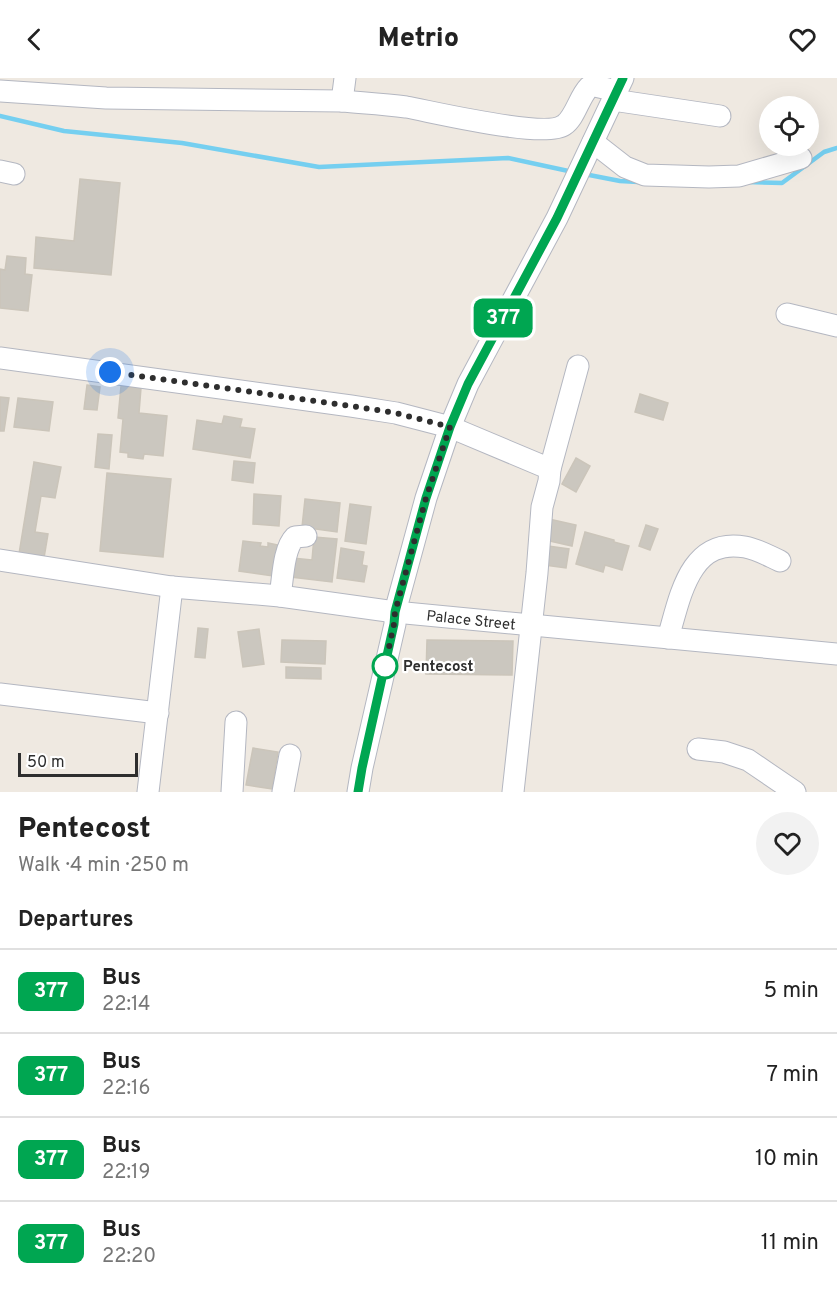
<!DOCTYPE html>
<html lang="en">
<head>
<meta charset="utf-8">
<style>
  :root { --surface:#fff; --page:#f2f2f2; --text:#222; --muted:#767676; --line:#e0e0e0 }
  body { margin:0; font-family:Overpass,sans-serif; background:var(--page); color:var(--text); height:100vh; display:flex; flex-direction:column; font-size:22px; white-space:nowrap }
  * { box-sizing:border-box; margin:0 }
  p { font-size:20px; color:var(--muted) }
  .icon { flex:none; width:33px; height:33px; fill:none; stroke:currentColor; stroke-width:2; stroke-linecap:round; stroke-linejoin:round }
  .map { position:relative; height:714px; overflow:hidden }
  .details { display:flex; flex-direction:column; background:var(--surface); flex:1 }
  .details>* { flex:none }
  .badge { padding:0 12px; border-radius:9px; font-size:21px; line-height:39px }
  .tools { position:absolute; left:759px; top:18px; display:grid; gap:12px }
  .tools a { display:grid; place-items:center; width:60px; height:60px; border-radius:50%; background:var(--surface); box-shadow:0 6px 24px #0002; font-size:30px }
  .scale { position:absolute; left:18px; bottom:15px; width:120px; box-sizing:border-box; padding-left:6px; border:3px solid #2e2e2e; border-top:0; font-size:16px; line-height:21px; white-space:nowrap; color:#2e2e2e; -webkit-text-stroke:4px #fff; paint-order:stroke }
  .you { position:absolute; width:30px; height:30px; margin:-15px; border:4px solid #fff; border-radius:50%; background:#1a73e8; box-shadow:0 0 0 9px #1a73e833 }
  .map>.badge { position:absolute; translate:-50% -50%; box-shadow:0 0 0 3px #fff }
  h2 { padding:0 18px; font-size:22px; line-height:54px }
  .round { display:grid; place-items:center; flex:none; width:63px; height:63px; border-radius:32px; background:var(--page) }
  .overview { display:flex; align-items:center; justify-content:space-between; height:102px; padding:0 18px }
  h1 { font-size:28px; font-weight:800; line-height:45px }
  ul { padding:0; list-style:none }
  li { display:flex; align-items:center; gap:18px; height:84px; padding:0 18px; border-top:2px solid var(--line) }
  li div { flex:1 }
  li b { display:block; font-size:22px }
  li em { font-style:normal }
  li .badge { min-width:66px; font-weight:700; text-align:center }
  header { display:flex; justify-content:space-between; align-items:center; height:78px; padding:0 18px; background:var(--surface); font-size:27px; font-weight:800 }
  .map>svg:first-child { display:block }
</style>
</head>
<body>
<header><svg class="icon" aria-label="back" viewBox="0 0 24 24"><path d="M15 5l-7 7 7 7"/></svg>Metrio<svg class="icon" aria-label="heart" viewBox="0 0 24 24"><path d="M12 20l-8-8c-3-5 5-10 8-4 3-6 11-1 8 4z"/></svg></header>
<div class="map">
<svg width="837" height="714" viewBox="0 0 837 714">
  <rect width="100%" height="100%" fill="#efe9e1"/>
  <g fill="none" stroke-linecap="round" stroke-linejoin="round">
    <g stroke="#75cff0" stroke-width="4.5">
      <path d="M0,38L64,53L182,65L319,89L508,80L573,94"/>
      <path d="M584,96L620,103L638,104"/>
      <path d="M748,104L782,105L824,74L837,70"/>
    </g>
  </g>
  <g fill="#cbc7bf" stroke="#cbc5ba" stroke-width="1.5">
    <path d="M80,101L120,105L111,197L34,190L36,159L74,163Z"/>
    <path d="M7,178L26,180L25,196L32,197L28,233L0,230V191L5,192Z"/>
    <path d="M87,307L100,309L97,332L84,331Z"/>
    <path d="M121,308L141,310L139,335L167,338L163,378L144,376L143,381L128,379V375L120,374L123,341L118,340Z"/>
    <path d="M640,316L668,325L663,342L635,334Z"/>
    <path d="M0,319L9,320L4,353H0Z"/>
    <path d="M18,320L53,324L49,353L14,349Z"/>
    <path d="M224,338L242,341L240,349L255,351L250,380L193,371L197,342L222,346Z"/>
    <path d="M98,356L112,357L109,391L95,389Z"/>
    <path d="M576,380L590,388L576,414L562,406Z"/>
    <path d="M234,383L255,385L253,405L232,402Z"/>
    <path d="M34,384L61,389L55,420L41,418L35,454L48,456L44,480L19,476Z"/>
    <path d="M107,395L171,401L163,479L100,473Z"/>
    <path d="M254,416L281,418L279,448L253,446Z"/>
    <path d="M305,421L340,425L337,454L302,449Z"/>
    <path d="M350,426L371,429L366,466L345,463Z"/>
    <path d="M549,441L576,447L572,468L545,462Z"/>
    <path d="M646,447L658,451L650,472L639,468Z"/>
    <path d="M585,454L614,462V464L629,468L622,492L605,487L603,494L576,486Z"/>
    <path d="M314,459L337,461L332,504L291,499L293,480L312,482Z"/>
    <path d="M243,463L261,465L260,468L268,469V465L278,467L273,498L239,493Z"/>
    <path d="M548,468L569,471L566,490L545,487Z"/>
    <path d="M341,470L364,474L362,487L367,488L364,504L337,500Z"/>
    <path d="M198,550L208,551L205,580L195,579Z"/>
    <path d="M259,551L264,586L243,589L238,554Z"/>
    <path d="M282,562L326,563L325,586L281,584Z"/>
    <path d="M427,562L513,563L512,597L426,596Z"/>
    <path d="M286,589L321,590V601L286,600Z"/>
    <path d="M253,670L278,674L272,711L246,707Z"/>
  </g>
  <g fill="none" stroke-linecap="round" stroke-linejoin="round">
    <g stroke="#b4b7c1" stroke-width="23">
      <g id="minor">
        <path d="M0,13L106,20L342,23L345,0"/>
        <path d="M613,22L720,38"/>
        <path d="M342,23C364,25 385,26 406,29C434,34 545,61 564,47C575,40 579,19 589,9L595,8L617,13"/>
        <path d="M593,64L625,89L645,97L709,99L739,98L801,80"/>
        <path d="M0,93L14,96"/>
        <path d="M787,236L837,248"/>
        <path d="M0,280L351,328L396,335L450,349L550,391"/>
        <path d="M0,482L172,509L280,518L395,534L837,576"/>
        <path d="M280,518C283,501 283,471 295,459L306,458"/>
        <path d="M668,560C680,520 689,459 745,469C757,471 769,478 780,483"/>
        <path d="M0,616L158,635"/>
        <path d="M698,671L724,674L748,682L795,714"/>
        <path d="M148,714L172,509"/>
        <path d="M232,714L236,644"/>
        <path d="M283,714L290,677"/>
        <path d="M358,714L362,690L395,546V534L426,420L450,349L468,306L557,140L623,0"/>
        <path d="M513,714L537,495L542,429L549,403L550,391L578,288"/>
      </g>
    </g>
    <use href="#minor" stroke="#fff" stroke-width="21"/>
  </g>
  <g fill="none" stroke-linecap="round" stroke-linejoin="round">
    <g stroke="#fff" stroke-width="14">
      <path id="line" d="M358,714L362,690L394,546L395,534L426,420L450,349L468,306L557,140L623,0"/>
    </g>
    <use href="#line" stroke="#00a651" stroke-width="9"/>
    <path stroke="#2e2e2e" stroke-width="6" stroke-dasharray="0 10.8" d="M110,294L351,328L396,335L450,349L426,420L395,534L394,546L385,588"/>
  </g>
  <circle fill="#fff" stroke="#00a651" stroke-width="3" cx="385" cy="588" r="12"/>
  <g text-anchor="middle" stroke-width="4.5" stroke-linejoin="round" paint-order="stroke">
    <g font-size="15" fill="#2e2e2e" stroke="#fff">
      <text transform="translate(471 542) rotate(6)" y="5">Palace Street</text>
    </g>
    <g font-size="15" font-weight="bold" fill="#2e2e2e" stroke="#fff" text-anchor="start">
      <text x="403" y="593">Pentecost</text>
    </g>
  </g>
</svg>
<div class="tools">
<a><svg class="icon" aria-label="locate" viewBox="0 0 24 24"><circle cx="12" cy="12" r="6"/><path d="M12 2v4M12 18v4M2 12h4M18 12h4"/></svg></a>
</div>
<div class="scale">50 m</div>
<div class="you" style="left:110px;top:294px"></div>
<b class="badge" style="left:503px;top:240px;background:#00a651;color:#fff">377</b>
</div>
<section class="details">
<div class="overview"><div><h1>Pentecost</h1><p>Walk · 4 min · 250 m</p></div><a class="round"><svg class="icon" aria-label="heart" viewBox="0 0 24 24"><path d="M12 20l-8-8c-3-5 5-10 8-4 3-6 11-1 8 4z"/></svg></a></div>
<h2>Departures</h2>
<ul>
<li><span class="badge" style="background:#00a651;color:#fff">377</span><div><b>Bus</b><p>22:14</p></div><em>5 min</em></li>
<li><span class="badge" style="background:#00a651;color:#fff">377</span><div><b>Bus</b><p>22:16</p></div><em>7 min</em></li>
<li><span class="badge" style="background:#00a651;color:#fff">377</span><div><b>Bus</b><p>22:19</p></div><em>10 min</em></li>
<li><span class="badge" style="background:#00a651;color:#fff">377</span><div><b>Bus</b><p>22:20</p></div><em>11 min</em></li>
</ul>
</section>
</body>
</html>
